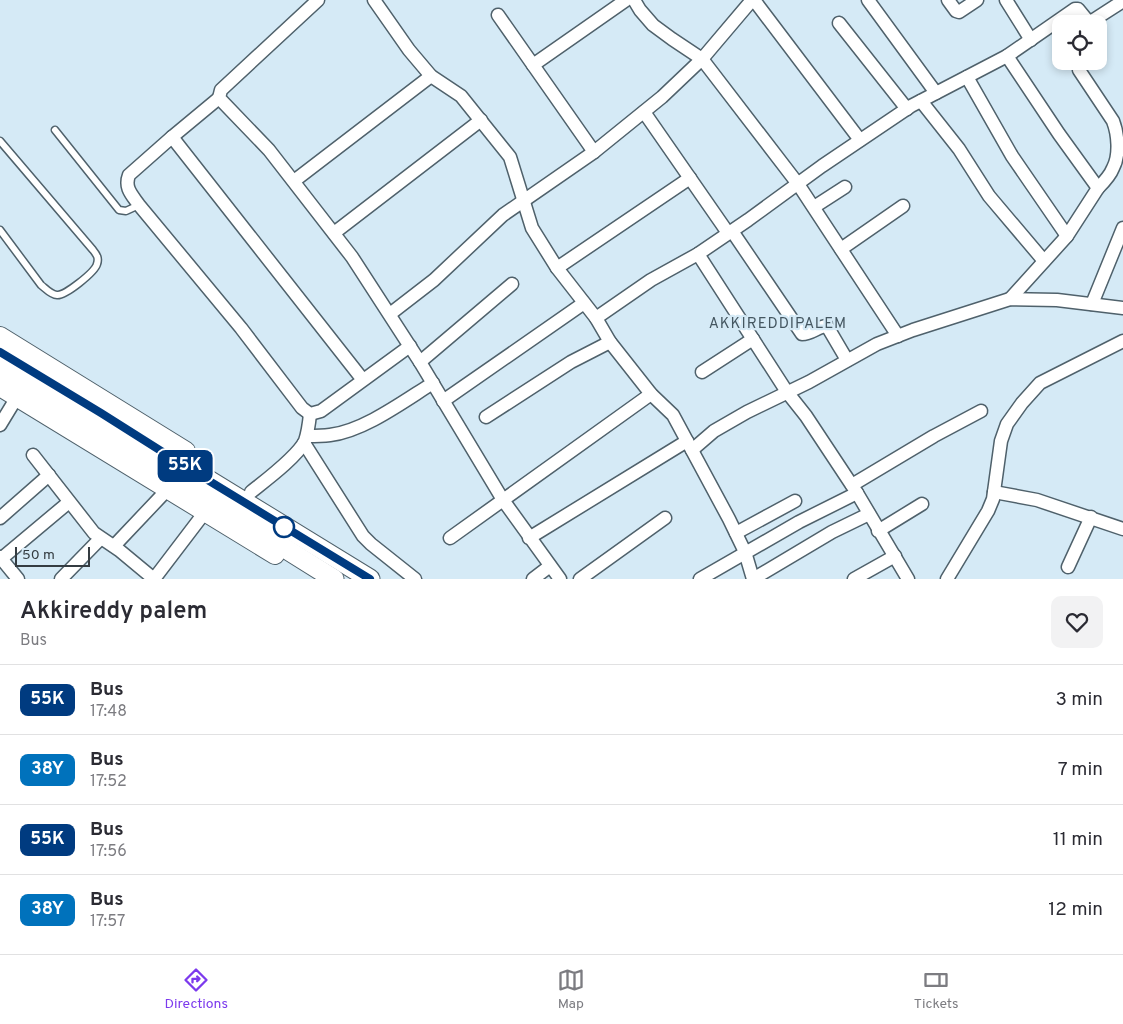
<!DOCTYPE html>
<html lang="en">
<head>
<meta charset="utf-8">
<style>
  :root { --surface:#fff; --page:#f2f2f3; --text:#2b2b33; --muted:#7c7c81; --line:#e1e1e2; --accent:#7c3aed }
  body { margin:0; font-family:Overpass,sans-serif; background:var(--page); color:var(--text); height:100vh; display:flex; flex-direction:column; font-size:19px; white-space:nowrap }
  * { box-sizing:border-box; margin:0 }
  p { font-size:16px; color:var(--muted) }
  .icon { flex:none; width:28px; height:28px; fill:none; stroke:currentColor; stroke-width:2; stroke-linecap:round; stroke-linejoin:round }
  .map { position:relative; height:579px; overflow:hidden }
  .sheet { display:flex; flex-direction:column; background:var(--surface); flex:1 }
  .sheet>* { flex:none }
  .badge { padding:0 10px; border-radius:8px; font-size:18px; line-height:32px }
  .buttons { position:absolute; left:1052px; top:15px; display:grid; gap:10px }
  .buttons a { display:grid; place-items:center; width:55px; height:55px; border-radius:10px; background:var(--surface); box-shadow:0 2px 8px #0003; font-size:25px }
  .scale { position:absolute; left:15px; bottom:12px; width:75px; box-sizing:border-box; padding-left:5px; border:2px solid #343c41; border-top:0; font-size:14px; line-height:18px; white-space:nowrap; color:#343c41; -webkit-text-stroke:4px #d5eaf6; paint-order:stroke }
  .map>.badge { position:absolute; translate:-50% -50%; box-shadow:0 0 0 2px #fff }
  .round { display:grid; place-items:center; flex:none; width:52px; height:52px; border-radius:10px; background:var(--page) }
  .overview { display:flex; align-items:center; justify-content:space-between; height:85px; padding:0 20px }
  h1 { font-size:24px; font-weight:600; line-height:38px }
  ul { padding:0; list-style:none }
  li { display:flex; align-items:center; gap:15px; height:70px; padding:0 20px; border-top:1px solid var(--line) }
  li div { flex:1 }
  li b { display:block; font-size:19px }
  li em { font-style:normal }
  li .badge { min-width:55px; font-weight:700; text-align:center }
  .dock { display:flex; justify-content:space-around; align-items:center; height:70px; border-top:1px solid var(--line); background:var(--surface); font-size:14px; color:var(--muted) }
  .dock a { display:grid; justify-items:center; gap:2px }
  .dock .active { color:var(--accent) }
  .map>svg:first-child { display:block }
</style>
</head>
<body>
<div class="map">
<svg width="1123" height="579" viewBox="0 0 1123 579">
  <rect width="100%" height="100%" fill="#d5eaf6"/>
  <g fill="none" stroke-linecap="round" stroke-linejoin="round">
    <g stroke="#4f616b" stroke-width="9">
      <g id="lane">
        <path d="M55,130L119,210L126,211L139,205"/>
        <path d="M0,141L93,250C97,255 99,258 97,264C95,272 65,296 57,295C51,295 45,288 41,285L0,230"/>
      </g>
    </g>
    <g stroke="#4f616b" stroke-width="15">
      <g id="street">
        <path d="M318,0L221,90L219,98L269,150L352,257L420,362L503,500L560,579"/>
        <path d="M374,0L409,50L431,76L461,96L510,157L532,228L557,268L596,318L610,342L651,394L673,415L729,519L745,552L753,579"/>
        <path d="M634,0L640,10L653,25L672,39L702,59L798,184L898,336"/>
        <path d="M754,0L860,140"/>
        <path d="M868,0L936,93"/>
        <path d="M948,0L956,11L959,12L977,0"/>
        <path d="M1006,0L1031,40"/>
        <path d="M498,15L594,152"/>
        <path d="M839,23L907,109"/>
        <path d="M1007,56L1059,134L1098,188L1067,236L1010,299"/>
        <path d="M533,65L626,0"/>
        <path d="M1079,70L1113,121C1118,134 1120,155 1113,168C1110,176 1104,182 1098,188"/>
        <path d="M967,77L1012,156L1067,236"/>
        <path d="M921,101L959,149L989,196L1044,261"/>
        <path d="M644,112L728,233"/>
        <path d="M172,137L219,98"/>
        <path d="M294,181L431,76"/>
        <path d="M814,207L845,187"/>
        <path d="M732,231L802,334C812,334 818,326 827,326L847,360"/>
        <path d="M334,233L481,120"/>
        <path d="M841,249L903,206"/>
        <path d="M698,254L787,392L806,416L857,493L908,579"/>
        <path d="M557,268L690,178"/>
        <path d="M1092,304L1123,228"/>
        <path d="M390,314L434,280L503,215L594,152L662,97L702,59L752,0"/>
        <path d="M596,318L651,280L698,254L748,220L822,166L911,106L1007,56L1075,9H1078L1087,20L1092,21L1123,1"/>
        <path d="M420,362L512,284"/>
        <path d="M702,372L753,339"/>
        <path d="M363,380L172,137L129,175C124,188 132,195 139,205L241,328L302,408L310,414L321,411L410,346"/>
        <path d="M443,401L584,303"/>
        <path d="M486,417L571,362L610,342"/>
        <path d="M0,425L17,397"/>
        <path d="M307,436C314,436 322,436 330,435C364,431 404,401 433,383"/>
        <path d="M304,443L363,536L371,544L415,579"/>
        <path d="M692,450L714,431L747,412L809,382L877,344L913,330L1010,299L1057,300L1123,308"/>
        <path d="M33,455L94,533L119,550L154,579"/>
        <path d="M852,485L934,436L981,411"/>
        <path d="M251,492C266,480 297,457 305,441C308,432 309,424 310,414"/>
        <path d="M994,492L1037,500L1123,529"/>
        <path d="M0,518L49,475"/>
        <path d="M878,531L922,504"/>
        <path d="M736,533L795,501"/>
        <path d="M450,538L651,394"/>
        <path d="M529,538L687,441"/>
        <path d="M114,546L167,490"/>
        <path d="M0,557L18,579"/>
        <path d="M1,559L69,502"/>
        <path d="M1068,567L1091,517"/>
        <path d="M61,579L100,539"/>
        <path d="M154,579L205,512"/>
        <path d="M533,579L550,566"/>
        <path d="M580,579L665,518"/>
        <path d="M700,579L799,522L857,493"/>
        <path d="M753,579L832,532L869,514"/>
        <path d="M854,579L895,556"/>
        <path d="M947,579L988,511L993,499L1001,441L1007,424L1022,403L1040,383L1123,341"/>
      </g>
    </g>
    <g stroke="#4f616b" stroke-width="20">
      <g id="secondary">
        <path d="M0,336L186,451"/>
        <path d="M0,387L275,555"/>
      </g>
    </g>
    <g stroke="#4f616b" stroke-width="21">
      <g id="primary">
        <path d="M0,352L370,579"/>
        <path d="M0,370L334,579"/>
      </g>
    </g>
    <use href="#lane" stroke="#fff" stroke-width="6"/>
    <use href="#street" stroke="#fff" stroke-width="12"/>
    <use href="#secondary" stroke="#fff" stroke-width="18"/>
    <use href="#primary" stroke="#fff" stroke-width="19"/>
  </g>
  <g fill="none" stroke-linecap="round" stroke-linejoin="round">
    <g stroke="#fff" stroke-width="11">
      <path id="line" d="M0,352L101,413L188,468L370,579"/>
    </g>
    <use href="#line" stroke="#003b80" stroke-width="8"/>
  </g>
  <circle fill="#fff" stroke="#003b80" stroke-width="2.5" cx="284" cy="527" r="10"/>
  <g text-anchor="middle" stroke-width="4.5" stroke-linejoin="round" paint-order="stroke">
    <g font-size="15" letter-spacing="1" fill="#455761" stroke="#d5eaf6">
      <text x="778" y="328">AKKIREDDIPALEM</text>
    </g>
  </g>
</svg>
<div class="buttons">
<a><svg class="icon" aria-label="locate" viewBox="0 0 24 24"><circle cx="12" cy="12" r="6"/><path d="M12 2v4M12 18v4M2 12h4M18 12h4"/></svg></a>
</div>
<div class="scale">50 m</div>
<b class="badge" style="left:185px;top:466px;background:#003b80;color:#fff">55K</b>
</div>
<section class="sheet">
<div class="overview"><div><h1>Akkireddy palem</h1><p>Bus</p></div><a class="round"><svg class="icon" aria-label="heart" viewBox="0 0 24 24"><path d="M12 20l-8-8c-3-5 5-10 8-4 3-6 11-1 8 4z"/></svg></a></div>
<ul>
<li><span class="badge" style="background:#003b80;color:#fff">55K</span><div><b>Bus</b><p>17:48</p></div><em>3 min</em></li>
<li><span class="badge" style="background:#0072bc;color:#fff">38Y</span><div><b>Bus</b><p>17:52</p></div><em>7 min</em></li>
<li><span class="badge" style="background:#003b80;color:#fff">55K</span><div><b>Bus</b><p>17:56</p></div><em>11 min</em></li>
<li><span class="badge" style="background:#0072bc;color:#fff">38Y</span><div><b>Bus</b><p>17:57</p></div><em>12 min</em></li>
</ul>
</section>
<nav class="dock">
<a class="active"><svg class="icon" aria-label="directions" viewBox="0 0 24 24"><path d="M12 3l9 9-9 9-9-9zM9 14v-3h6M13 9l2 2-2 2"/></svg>Directions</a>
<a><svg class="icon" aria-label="map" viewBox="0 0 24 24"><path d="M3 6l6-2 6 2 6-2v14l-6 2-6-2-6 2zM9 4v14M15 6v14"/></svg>Map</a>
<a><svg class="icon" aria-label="tickets" viewBox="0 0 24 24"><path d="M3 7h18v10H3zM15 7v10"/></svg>Tickets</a>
</nav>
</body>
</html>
